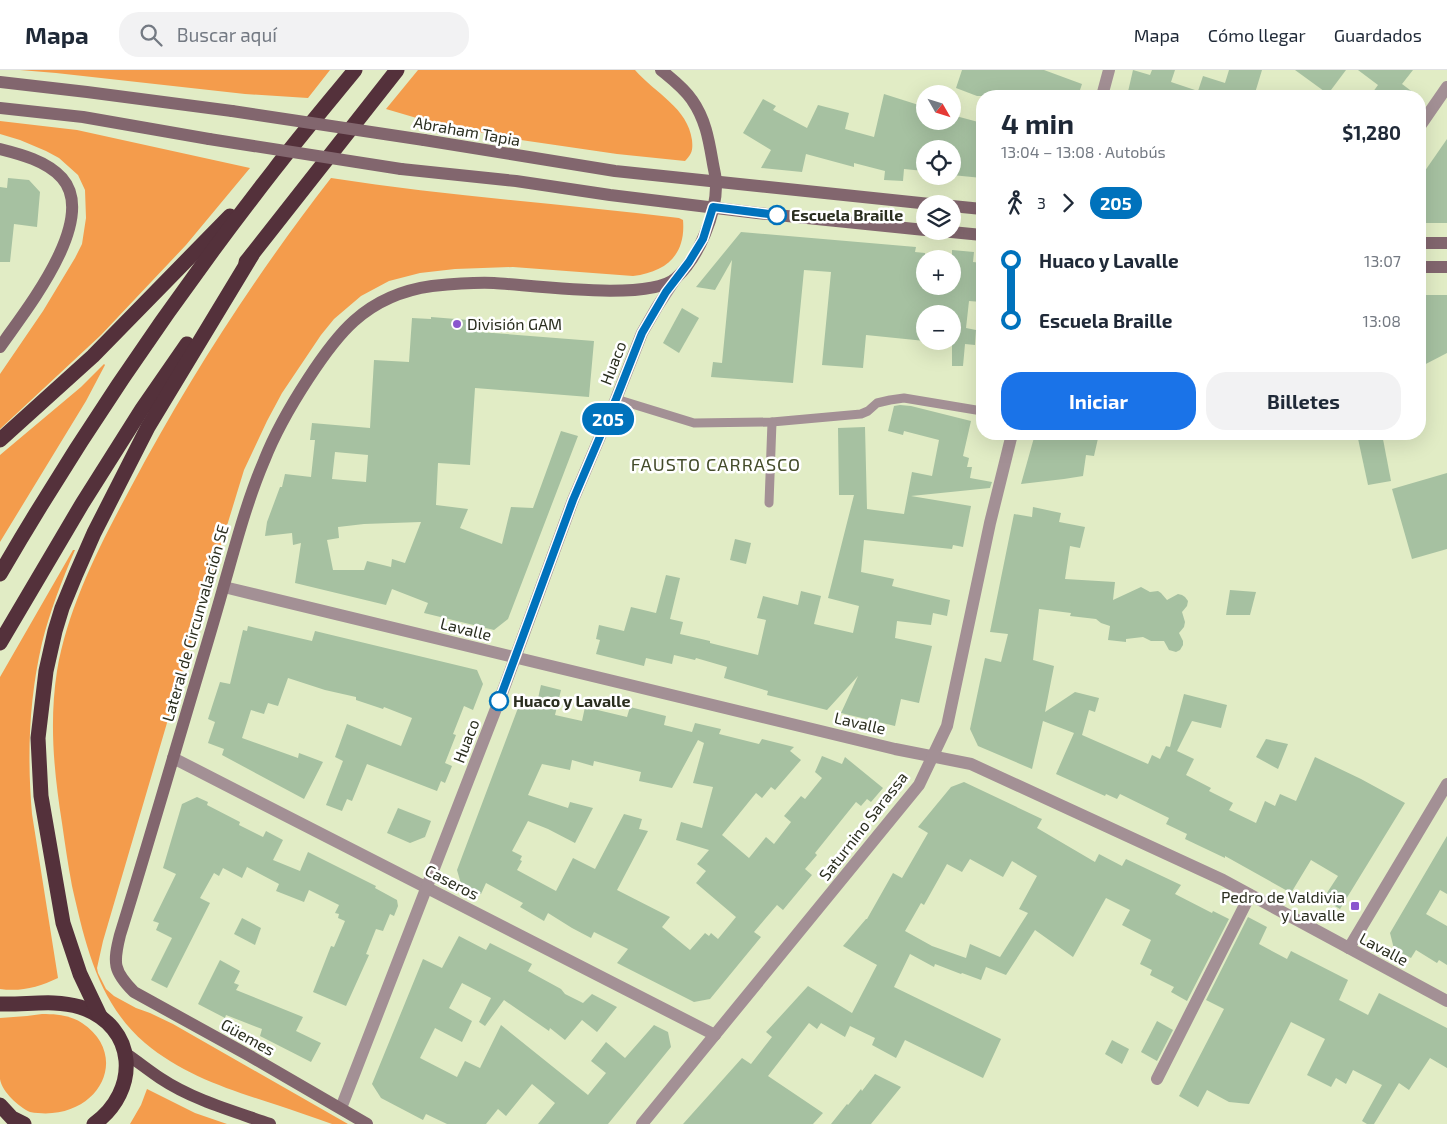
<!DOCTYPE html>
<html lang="es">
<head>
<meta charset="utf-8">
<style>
  :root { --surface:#fff; --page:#f2f2f3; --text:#1f2937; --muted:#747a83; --line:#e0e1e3; --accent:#1a73e8 }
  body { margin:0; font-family:"Exo 2",sans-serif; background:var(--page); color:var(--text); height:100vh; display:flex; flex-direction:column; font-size:19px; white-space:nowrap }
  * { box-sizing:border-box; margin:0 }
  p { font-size:16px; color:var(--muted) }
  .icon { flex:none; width:28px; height:28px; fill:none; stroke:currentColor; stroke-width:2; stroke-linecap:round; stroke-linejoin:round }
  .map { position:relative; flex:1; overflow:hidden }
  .drawer { position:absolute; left:976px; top:20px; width:450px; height:350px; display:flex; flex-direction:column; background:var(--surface); border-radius:20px; box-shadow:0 5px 20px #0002 }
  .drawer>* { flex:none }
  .badge { padding:0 10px; border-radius:16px; font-size:18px; line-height:32px }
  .needle { width:32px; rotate:129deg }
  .tools { position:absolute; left:916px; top:15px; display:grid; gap:10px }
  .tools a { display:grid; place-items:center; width:45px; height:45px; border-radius:50%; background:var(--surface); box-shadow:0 5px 20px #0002; font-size:25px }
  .map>.badge { position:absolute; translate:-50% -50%; box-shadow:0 0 0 2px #fff }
  .legs { display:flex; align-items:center; gap:8px; height:55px; padding:0 25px; font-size:16px }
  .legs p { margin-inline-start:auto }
  .headline { display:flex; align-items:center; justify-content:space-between; height:85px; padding:0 25px }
  h1 { font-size:28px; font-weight:700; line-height:38px }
  .cta { display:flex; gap:10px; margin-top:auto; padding:10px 25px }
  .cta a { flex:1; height:58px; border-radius:20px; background:var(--accent); color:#fff; font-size:20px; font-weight:700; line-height:58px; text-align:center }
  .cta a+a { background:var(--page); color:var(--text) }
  ul { padding:0 25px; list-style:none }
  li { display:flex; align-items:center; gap:18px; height:60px; font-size:19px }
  li i { display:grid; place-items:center; width:8px; height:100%; margin:0 6px; background:currentColor }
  li i::after { content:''; width:12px; height:12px; margin:-6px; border:4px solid; border-radius:50%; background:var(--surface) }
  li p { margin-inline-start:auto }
  li:first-child i { background:linear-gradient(#0000 50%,currentColor 0) }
  li:last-child i { background:linear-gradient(currentColor 50%,#0000 0) }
  header { display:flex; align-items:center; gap:30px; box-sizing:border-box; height:70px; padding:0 25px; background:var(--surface); border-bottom:1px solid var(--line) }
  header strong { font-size:24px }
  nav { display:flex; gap:28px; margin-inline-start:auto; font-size:18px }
  .search { width:350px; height:45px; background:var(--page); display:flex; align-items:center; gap:12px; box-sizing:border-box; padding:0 18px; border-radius:20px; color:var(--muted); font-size:19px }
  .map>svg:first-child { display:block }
</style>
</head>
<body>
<header>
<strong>Mapa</strong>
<div class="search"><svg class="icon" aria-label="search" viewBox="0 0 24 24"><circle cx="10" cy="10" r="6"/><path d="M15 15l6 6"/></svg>Buscar aquí</div>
<nav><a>Mapa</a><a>Cómo llegar</a><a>Guardados</a></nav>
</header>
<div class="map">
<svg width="1447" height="1054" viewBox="0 0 1447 1054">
  <rect width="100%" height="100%" fill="#e1ecc5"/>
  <g fill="#f49c4c">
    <path d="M20,0H330L308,28L245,24L56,3Z"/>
    <path d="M418,0H635C655,23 688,38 692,70C693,80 692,84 685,91L617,84L521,70L437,54L386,39Z"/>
    <path d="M0,51L77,60L250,98L186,175L101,265L0,359V304L43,241L75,188L82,174L86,148L85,120L78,105L59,88L46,81L20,70L0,64Z"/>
    <path d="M331,108C446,126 563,134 679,148L683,150C686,185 666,202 633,206L513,197L455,199L420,203L389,211L361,226L334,249L321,265L282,323L267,351L244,400L174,629L103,871L97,898L98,903L106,919L114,926L136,938L150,943L173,954L348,1054H332C313,1047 295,1041 277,1035C230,1020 183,1005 145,973C98,933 85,873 72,816C68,795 65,774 62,753C54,702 49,653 57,601C68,536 100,475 131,417C189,308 255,206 331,108Z"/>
    <path d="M104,294L105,295L86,331L0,472V385L81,317Z"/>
    <path d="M73,480H75C62,510 50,541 42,573C29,629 27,687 32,744L58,908C39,917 21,922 0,919V607Z"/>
    <path d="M42,944C56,944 70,945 82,953C133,987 97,1054 30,1042C19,1037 2,1022 0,1009C0,1003 0,996 0,990C0,976 0,962 0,948L27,946Z"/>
    <path d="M147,1019L195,1043L227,1054H130L141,1035Z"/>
  </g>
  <g fill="#a6c1a1" fill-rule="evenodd">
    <path d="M962,0H1044L1082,14L1078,26H977L956,18Z"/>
    <path d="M1133,0L1150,5L1152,0H1175L1171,12L1198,21L1203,6L1225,13L1229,0H1262L1255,23L1256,24V26H1127Z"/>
    <path d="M1295,0H1346L1328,24Z"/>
    <path d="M1358,0H1413L1402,14L1418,26H1370L1378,15Z"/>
    <path d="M884,24L925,37V51H952V45L982,53V108L952,105V79H925L924,101L904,99L903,111L884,110L885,101L854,93V97L806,84L802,102L761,98L771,80L743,63L763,29L776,36L773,40L807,58L818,35L849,43L845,59L874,67Z"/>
    <path d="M1447,69V153H1420V108Z"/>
    <path d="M8,108L29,110L40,122L37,157L14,154L10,192H0V117L7,118Z"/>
    <path d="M741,162L916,177L915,182L925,183V216H952V180L974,182L973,192L982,193V232L969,231L966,258L976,260L975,275L965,274L963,296H952V244H925V271L866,265L863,298L822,295L831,202L804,200L793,313L711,307L713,292L722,293L732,190L715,220L696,217Z"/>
    <path d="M1420,225H1447V283L1420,297Z"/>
    <path d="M682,238L699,248L679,283L663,273Z"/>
    <path d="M431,247L481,251L480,262L594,271L589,327L475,318L470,395L438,393L436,435L468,439L460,458L502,474L511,437L533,438L561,361L578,366L508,549L494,560L424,543L428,533L392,519L386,535L295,513L301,473L293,475L292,463L265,466L267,452L280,417H282L285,404L311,407L315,370H310L312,353L370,358L374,290L409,292L412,248L431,249ZM335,382L368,385L366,412L332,409ZM421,452L405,493L392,489L391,497L367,491L364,500H333L327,470L339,468L338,457L364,454Z"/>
    <path d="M900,335L911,336L971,351L963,386L969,388L967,397H972L970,408L992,412L990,418L911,426L971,436L963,477L953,475L952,479L864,470L861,502L894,509L892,516L950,530L947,546L933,543L931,555L897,551L895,568L932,576L919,633L901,629L895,656L841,643L858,606L827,640L767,625L768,621L724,608L727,597L696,588L695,590L674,585L672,594L646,588L644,596L596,584L600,570L596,569L599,555L624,561L631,537L656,543L666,505L680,508L670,549L683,552L680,564L710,571V573L758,585L766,550L757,548L763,526L798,535L801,521L821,526L814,554L853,563L859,536L828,528L854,425H839L838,358L865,357L867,439L904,444L912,402L932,406L939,370L904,361L903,365L888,361L894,336Z"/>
    <path d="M1035,364H1099L1094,386L1086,385L1083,406L1064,409L1021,414Z"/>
    <path d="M1357,364H1382L1391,411L1368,415Z"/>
    <path d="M1447,403V479L1412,489L1392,419Z"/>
    <path d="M1033,437L1061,443L1059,452L1085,457L1080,478L1070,476L1065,509L1115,512L1113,530L1141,517L1150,522L1158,521L1161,523L1167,530L1178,524L1182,525L1185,527L1188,531L1187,536L1182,542L1185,552L1184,557L1179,563L1183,571V575L1180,580L1176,582L1169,580L1164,571H1151L1143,567L1126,569V572L1108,570L1110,556L1101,553L1096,549L1070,546L1071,543L1039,539L1033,590L1054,596L1045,642L1075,622L1099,628L1095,642L1089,640L1082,665L1148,694L1152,685L1160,689L1166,676L1170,677L1184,624L1227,635L1221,658L1192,651L1177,681L1194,689L1186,705L1211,718L1209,721L1233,733L1229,740L1256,753L1265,731L1275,736L1280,724L1296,731L1315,687L1361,709L1405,733L1340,839L1323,829L1338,806L1311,790L1291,823L1225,786V788L1185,769L1187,764L1166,754L1169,748L1120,724L1117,729L1106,724L1105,726L1056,704L1074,663L1043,651L1032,699L978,676L970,659L985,588L1001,592L1008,564L990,562L1014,444L1032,447Z"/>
    <path d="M735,469L751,473L746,494L730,490Z"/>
    <path d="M1230,520L1256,522L1250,545H1226Z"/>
    <path d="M248,556L312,571L315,561L477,600L483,614L473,640L464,636L453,664L456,665L445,693L452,696L445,713L441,711L437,721L367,694L352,731L347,729L342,741L326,735L343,691L335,687L347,654L401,676L412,648L384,637L383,639L356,630V627L325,620L288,608L278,636L268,633L264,644L251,640L242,668L298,688L299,683L323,692L304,729L222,685L224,679L208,673L215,652L208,649L220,612L230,614L243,560L247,561Z"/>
    <path d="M541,615L561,620L555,645L582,651L585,637L627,647L630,637L666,646L664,655L692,662L695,653L721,659L719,664L759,674L762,669L794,677L790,681L801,690L775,720L771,717L762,728L756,723L722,765L749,788L766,767L774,774L791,752L784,746L801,726L805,729L822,708L815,702L822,686L842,694L845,687L883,718L871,732L867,729L861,736L856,732L815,783L817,785L805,799L812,805L783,840L777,835L754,862L761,867L710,929L694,932L617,893L628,879L594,862L591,868L572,858L548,843L544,851L520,837L523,833L486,813L481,824L461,814L457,800L521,630L537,633ZM698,670L704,673L693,713L713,717L702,758L681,752L676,770L709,780L697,794L706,801L696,813L736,847L718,869L711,863L709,866L705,863L690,880L662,857L670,847L617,820L648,761L639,759L642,749L624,744L595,799L573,788L556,821L517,800L522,791L520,790L522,786L512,781L528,751L548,759L575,773L593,738L570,732L568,738L528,725L542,694L570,700L572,690L593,696L594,691L641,702L639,711L672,718Z"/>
    <path d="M1266,669L1288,674L1278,699L1256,687Z"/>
    <path d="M964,712L1042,749L1037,758L1095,792L1099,784L1122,796L1126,789L1181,815L1175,824L1212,843L1213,841L1229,849L1187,931L1171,922L1174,917L1150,905L1152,900L1140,894L1151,870L1122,855L1130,840L1106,828L1073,887L1035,860L1006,905L986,897L981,910L962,903L961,904L935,894L934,897L910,884L894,917L1001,969L983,1008L905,970L896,988L872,975L875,968L850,956L845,967L821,953L817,959L809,953L768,1006L823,1043L813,1054H683L742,988L751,994L772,967L766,962L808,916L852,943L877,895L843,876L866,849H867L893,803L902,808L928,763L918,757L951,717ZM970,789L1003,807L1012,791L1037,806L1019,839L1028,843L1000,887L970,874L966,888L932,876L905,861L921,833L924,835L947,794L962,802Z"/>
    <path d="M197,727L208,732L207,735L240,752L239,755L263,767L266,761L283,770L273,790L300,801L308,782L376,816L375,818L397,830L398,836L394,846L390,844L383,861L376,859L366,884L369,885L346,936L313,922L331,876L334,877L345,851L338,848L339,844L335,843L339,835L309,820L304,832L276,821L279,814L247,797L242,808L223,798L219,806L214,803L200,828L210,833L167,918L151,910L172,868L156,860L159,853L153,851L176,804L163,798L182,734Z"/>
    <path d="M398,738L431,751L425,767L410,773L387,763Z"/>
    <path d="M1447,766V824L1440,820L1426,844L1447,856V895L1439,890L1437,893L1416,880L1411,888L1394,879L1390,863Z"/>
    <path d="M1248,847L1267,857L1259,874L1287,889L1291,881L1348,910L1339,930L1368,945L1379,923L1447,958V998L1430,988L1409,1020L1399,1013L1374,1054H1367L1362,1051L1382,1015L1353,1000L1346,1014L1336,1008L1331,1017L1307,1005L1325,969L1291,952L1249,1034L1229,1032L1207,1020L1198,1037L1179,1026L1224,939L1206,930Z"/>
    <path d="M242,848L261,858L255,875L234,864Z"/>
    <path d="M459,866L486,880L490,873L532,894L528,901L561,919L565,924L583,933L592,924L617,937L597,962L582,950L565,970L550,958L549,961L504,930L485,956L479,952L491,928L462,913L449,938L472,951L462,972L435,958L420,988L457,1007L465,991L480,998L501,955L588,1025L606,1003L591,991L606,972L625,988L654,955L668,962L671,977L608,1054H538L555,1033L532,1014L506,1046L498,1039L486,1054H447L426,1044L423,1050L381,1028L372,1014L423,889L442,898Z"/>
    <path d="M220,890L240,901L234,913L239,915L236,920L303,947L296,961L321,973L311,992L260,966L262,959L226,945L225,948L198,934Z"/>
    <path d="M1157,951L1173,960L1157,991L1141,982Z"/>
    <path d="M1112,970L1129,979L1122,994L1105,984Z"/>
    <path d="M875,1004L901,1017L871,1054H831L847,1034L848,1035L861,1019L862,1021Z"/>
  </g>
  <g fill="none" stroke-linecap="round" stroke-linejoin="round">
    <g stroke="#a39095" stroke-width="9">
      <path d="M616,329L694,353L772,352L861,344L868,341L877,333L890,330L904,328L982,341"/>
      <path d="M769,433L772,352"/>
    </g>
    <g stroke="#a39095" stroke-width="12">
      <path d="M1102,26L1109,0"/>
      <path d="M1420,56L1447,17"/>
      <path d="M224,517L895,679L971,694L1223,810L1447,931"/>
      <path d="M173,688L715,965"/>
      <path d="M1349,878L1447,714"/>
      <path d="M1157,1009L1250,825"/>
      <path d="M341,1038L504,618L573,430L616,329L642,263L657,237L676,208"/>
      <path d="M642,1054L919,715L947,656L990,453L1012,364"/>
    </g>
    <g stroke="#82666e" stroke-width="12">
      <path d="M0,12L87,22L232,41"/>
      <path d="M0,38L83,47L209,69"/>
      <path d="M424,70L615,101L930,134"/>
      <path d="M0,79C20,84 47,91 62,108C99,150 25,241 0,277"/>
      <path d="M401,99L516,111L610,125L757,143L925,160"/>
      <path d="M952,136L982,139"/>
      <path d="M941,161L982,165"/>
      <path d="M1420,173H1447"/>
      <path d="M1420,197H1447"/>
      <path d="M367,1054L250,986L134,922C113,901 113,893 120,865C147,778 172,691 198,604C207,574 216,544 224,515C236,473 247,431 264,391C275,363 291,335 308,309C321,289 336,267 354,251C375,232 403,220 432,216C452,214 473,212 494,213C531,215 650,232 676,208C699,187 717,143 716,113C716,107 714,100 713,94C709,71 706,50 692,30C684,18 672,9 661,0"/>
    </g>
    <path stroke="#6a4952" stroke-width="12" d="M125,983C137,991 148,1000 160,1008C193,1030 233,1041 270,1054"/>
    <g stroke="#54313b" stroke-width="15">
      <path d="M246,192L397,0"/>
      <path d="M0,370L93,286L230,146"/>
      <path d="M0,504C82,363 174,228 274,100C300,66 328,33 355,0"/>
      <path d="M0,573L82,434L142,339L187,274"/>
      <path d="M0,934C27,935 54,929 80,937C138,956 140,1021 94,1054"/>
      <path d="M100,946L80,904L63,853L41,726L38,668L46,601L55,561L62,538L76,504L94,463L148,357L252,185"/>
      <path d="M0,1035L12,1048L24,1054"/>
    </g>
    <g stroke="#82666e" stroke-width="12">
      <path d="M232,41L424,70"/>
      <path d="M209,69L401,99"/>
    </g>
  </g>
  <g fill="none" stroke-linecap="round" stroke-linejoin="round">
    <g stroke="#fff" stroke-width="11">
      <path id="line-1" d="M499,631L573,430L616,329L642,263L666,222L689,192L703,169L713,137L777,145"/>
    </g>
    <use href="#line-1" stroke="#0072bc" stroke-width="8"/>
  </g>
  <g fill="#fff" stroke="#0072bc" stroke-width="2.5">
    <circle cx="777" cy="145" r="9"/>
    <circle cx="499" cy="631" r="9"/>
  </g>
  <g fill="#8a56ce" stroke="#fff" stroke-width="2">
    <circle cx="457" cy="254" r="5"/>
    <rect x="1350" y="831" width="10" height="10" rx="2.5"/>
  </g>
  <g text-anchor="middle" stroke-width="5" stroke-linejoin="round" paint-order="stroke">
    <g font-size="16" fill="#2a2e1f" stroke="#fff">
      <text transform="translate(467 61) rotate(10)" y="6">Abraham Tapia</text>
      <text transform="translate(613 293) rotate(-69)" y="6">Huaco</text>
      <text transform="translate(195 553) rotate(-74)" y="6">Lateral de Circunvalación SE</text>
      <text transform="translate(466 559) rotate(14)" y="6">Lavalle</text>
      <text transform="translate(860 653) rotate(13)" y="6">Lavalle</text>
      <text transform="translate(466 671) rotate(-69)" y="6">Huaco</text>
      <text transform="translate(863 756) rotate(-52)" y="6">Saturnino Sarassa</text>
      <text transform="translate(452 812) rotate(27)" y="6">Caseros</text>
      <text transform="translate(1384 879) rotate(28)" y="6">Lavalle</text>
      <text transform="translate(248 967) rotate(29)" y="6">Güemes</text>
    </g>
    <g font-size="16" font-weight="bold" fill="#2a2e1f" stroke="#fff" text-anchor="start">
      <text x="791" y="151">Escuela Braille</text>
      <text x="513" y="637">Huaco y Lavalle</text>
    </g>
    <g font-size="16" fill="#2a2e1f" stroke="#fff" text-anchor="start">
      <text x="467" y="260">División GAM</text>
      <text x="1345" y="833" text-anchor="end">Pedro de Valdivia<tspan x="1345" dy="18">y Lavalle</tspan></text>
    </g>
    <g font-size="18" letter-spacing="1" fill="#434b2a" stroke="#fff">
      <text x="716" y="401">FAUSTO CARRASCO</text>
    </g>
  </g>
</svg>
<div class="tools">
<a><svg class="needle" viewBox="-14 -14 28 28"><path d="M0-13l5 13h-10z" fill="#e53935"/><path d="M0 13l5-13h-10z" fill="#747a83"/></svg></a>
<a><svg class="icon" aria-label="locate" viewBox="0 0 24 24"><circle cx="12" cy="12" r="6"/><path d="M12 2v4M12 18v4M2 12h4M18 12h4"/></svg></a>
<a><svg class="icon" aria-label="layers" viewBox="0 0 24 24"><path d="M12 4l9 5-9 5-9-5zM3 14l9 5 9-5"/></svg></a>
<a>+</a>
<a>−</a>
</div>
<b class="badge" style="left:608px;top:349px;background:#0072bc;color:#fff">205</b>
<section class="drawer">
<div class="headline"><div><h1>4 min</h1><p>13:04 – 13:08 · Autobús</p></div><b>$1,280</b></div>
<div class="legs"><svg class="icon" aria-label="walk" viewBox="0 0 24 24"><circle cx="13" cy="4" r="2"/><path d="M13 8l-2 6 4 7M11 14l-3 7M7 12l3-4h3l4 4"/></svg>3<svg class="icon" aria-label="forward" viewBox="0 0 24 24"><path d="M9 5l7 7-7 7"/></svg><b class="badge" style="background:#0072bc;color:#fff">205</b></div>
<ul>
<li><i style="color:#0072bc"></i><b>Huaco y Lavalle</b><p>13:07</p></li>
<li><i style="color:#0072bc"></i><b>Escuela Braille</b><p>13:08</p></li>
</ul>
<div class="cta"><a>Iniciar</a><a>Billetes</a></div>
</section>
</div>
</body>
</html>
